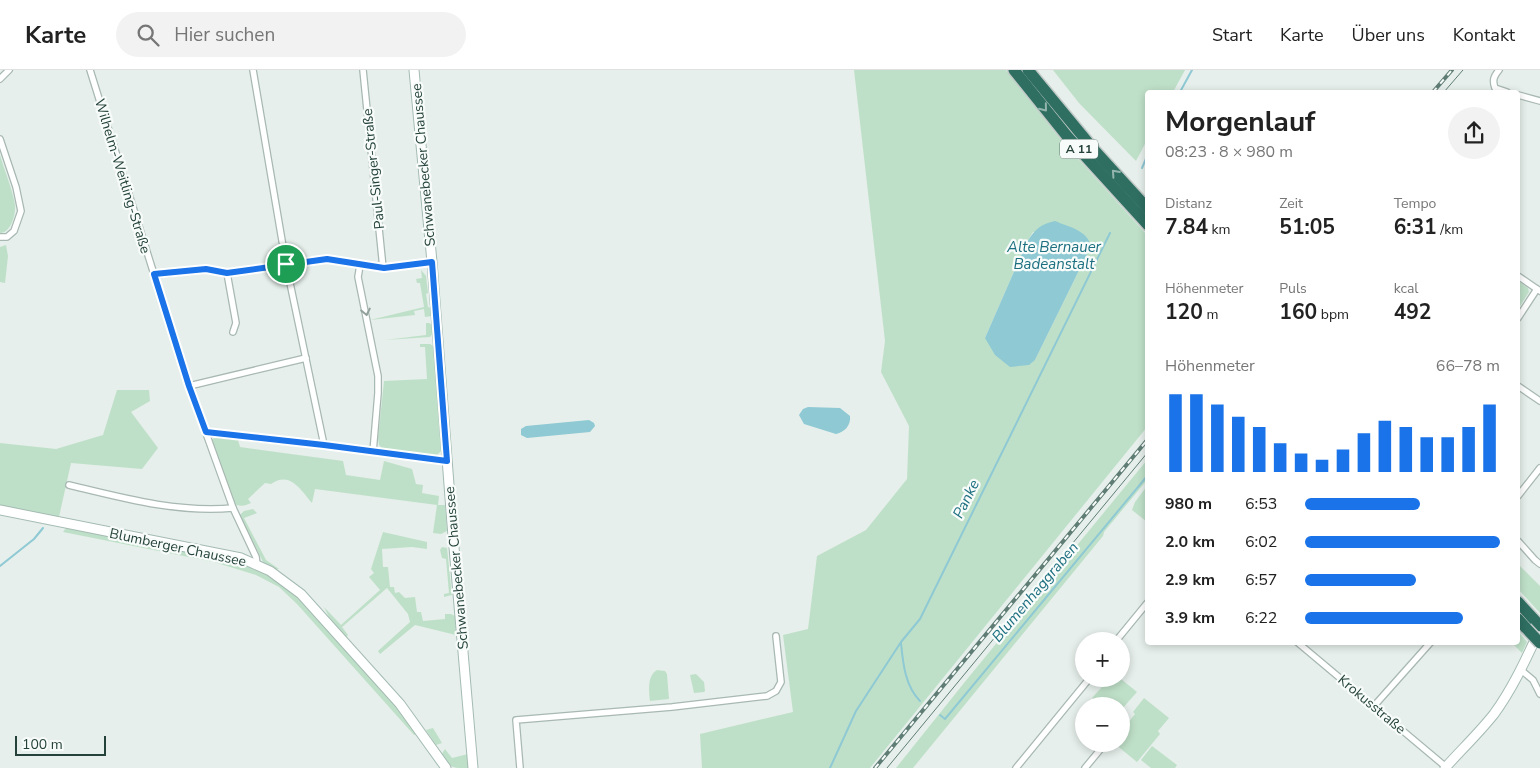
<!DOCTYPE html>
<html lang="de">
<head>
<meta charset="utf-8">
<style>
	body { margin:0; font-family:"Nunito Sans",sans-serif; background:#f2f2f2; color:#222; height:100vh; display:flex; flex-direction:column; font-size:19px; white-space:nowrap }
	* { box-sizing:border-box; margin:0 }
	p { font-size:16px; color:#767676 }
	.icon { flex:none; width:28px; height:28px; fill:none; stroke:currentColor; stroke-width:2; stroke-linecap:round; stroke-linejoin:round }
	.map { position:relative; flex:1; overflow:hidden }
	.details { position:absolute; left:1145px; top:20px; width:375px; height:555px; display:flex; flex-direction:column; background:#fff; border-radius:5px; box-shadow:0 2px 8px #0003 }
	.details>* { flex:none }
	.fabs { position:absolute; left:1075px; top:562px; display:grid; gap:10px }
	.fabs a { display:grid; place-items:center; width:55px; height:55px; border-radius:50%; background:#fff; box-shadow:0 2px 8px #0003; font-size:25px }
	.scale { position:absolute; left:15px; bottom:12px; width:91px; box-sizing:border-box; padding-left:5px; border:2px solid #24423a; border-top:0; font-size:14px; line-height:18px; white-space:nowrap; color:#24423a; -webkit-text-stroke:4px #f7fbf9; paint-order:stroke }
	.pin { position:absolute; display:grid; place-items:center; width:42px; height:42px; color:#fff; margin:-21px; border:2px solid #fff; border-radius:50%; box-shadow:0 1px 5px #0007 }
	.round { display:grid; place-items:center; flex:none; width:52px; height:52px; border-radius:26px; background:#f2f2f2 }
	.head { display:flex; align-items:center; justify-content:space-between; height:85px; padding:0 20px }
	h1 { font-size:28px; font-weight:700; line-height:38px }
	.stats { display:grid; grid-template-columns:repeat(3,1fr); gap:8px; height:85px; padding:5px 20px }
	.stats div { display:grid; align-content:center }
	.stats b { font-size:21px; font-weight:700 }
	.stats small { font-size:14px; font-weight:400 }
	.stats p { font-size:14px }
	.chart { height:140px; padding:10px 20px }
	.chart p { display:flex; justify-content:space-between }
	.chart svg { width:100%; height:90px; margin-top:5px; stroke:#1a73e8; stroke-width:6 }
	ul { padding:0 20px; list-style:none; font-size:16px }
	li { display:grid; grid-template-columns:80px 60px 1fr; align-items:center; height:38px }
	li i { height:12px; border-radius:6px; background:#1a73e8 }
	header { display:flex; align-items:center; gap:30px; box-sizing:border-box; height:70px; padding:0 25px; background:#fff; border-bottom:1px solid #e0e0e0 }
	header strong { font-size:24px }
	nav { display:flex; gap:28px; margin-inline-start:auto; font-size:18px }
	.search { width:350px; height:45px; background:#f2f2f2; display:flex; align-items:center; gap:12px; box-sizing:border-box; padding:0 18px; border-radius:28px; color:#767676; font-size:19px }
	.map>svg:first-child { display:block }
	.green { fill:#bfe0c8; fill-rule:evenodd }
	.water { fill:#8ec9d4 }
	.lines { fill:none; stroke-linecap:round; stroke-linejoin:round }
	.stream { stroke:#8ec9d4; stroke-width:2 }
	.street-casing { stroke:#a8b8b2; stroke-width:8 }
	.secondary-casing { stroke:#a4bbb3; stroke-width:11 }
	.highway-casing { stroke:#c2cac8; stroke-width:14 }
	.street { stroke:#fff; stroke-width:5.5 }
	.secondary { stroke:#fff; stroke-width:9 }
	.highway { stroke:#2f6f62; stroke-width:11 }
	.tram { stroke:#5f7d75; stroke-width:1 }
	.rail-casing { stroke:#5f7d75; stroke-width:4 }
	.rail { stroke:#f7fbf9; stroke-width:2; stroke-dasharray:5.5; stroke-linecap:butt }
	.highway-bridge-casing { stroke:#c2cac8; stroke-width:14; stroke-linecap:butt }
	.highway-bridge { stroke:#2f6f62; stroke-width:11 }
	.oneway { stroke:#93b5ae }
	.oneway2 { stroke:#92a09c }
	.route-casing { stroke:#fff; stroke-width:10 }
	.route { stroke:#1a73e8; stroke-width:6 }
	.labels { text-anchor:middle; stroke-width:4.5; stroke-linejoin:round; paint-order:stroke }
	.shield { fill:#f7fbf9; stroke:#637a73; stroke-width:1 }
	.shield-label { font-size:12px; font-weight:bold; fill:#24423a }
	.street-label { font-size:14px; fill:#24423a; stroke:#f7fbf9 }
	.water-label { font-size:15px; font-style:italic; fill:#1c6f80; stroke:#f7fbf9 }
</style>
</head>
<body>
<header>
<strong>Karte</strong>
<div class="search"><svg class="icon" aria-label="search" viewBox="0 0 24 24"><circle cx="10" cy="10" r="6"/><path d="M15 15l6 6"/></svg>Hier suchen</div>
<nav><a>Start</a><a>Karte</a><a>Über uns</a><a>Kontakt</a></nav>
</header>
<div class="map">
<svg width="1540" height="698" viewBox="0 0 1540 698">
	<rect width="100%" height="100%" fill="#e6efeb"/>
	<g class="green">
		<path d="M854 0H1006L1061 70 1147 165V357L870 698H702L700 664 793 642 783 565 808 559 817 486 866 460 907 409 909 356 881 302 885 271ZM1033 162 1091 176 1035 290 985 268 1027 172Z"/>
		<path d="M1053 0H1185L1173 22H1148L1147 70 1136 91 1079 33Z"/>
		<path d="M0 85C4 99 13 121 15 135 16 144 11 163 0 163Z"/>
		<path d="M6 175 8 186 5 213 0 212V177Z"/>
		<path d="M421 200 426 206 428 223 426 224 428 237 431 238V246L425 247 424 239 414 241 415 245 370 250 424 237 420 213H417L416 209 422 208Z"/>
		<path d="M1518 211 1528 218 1529 222 1518 239Z"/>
		<path d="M426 253H429L433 255V263L430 267 385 270 426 265Z"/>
		<path d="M420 274H430L435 277 442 380 435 387 384 381 379 375 378 368 384 311 427 309 425 277H420Z"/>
		<path d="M117 320H149L150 331 131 342 158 378 142 399 71 393 59 447 0 435V373L56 379 103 365Z"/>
		<path d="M216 367 238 370 240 377 343 391 346 405 380 410 384 391 412 399 416 414 423 415 422 423 439 426 438 435H445L447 461 441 464 433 463 437 435 315 419 312 433C300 419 290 401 271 414L265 413 248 429 251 433C245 436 239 437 233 433L211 370Z"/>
		<path d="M1147 390V410L1104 462 1103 466 913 698H896L968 608Z"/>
		<path d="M1147 416V452L1132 440 1135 432Z"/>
		<path d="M253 439 257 443 244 448 266 490 279 499H274L263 492 240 445 244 441Z"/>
		<path d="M66 458 236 491 273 508 307 536 338 572 391 629 419 663 414 665 297 534 279 517 256 505 214 492 63 462Z"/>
		<path d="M383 462 427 472V479L412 477 382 479 383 497H388L390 517H394L395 523 399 522 405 528 415 527 417 542H421L423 551 445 549V544H451L455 546 456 565 415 555 380 584 378 581 410 552 408 544 387 518 342 557 348 565 346 567 329 547 324 537 341 555 380 520 369 507 374 503 371 499Z"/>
		<path d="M442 477 447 478 452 525 444 527V524L449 523 446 489 442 488 440 480Z"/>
		<path d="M1518 494 1540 516V543L1518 519Z"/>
		<path d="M1518 561 1527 572 1522 583 1512 573 1518 572Z"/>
		<path d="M657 600 665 601 667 604 669 629 650 631C649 620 647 606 657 600Z"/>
		<path d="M696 604 704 612 705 621 704 622 694 623 690 605Z"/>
		<path d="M1109 609H1121L1137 622 1121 640V636H1102L1092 628Z"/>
		<path d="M1144 628 1169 648 1158 661 1160 664 1137 692 1115 674H1121V662L1135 644 1133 642Z"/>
		<path d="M433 658 442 673 436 675 426 660Z"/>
		<path d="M1152 676 1177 695 1175 698H1151L1141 690Z"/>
		<path d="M445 679 452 688 468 684V698C451 698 450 698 441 685Z"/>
	</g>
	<g class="water">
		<path d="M1055 151C1069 157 1087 160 1091 176L1035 290 1029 295 1010 297 995 285 985 268 1027 172C1035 159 1041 154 1055 151Z"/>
		<path d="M808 337 840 338 850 346C851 355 845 362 836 364L804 354 799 345 803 339Z"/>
		<path d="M589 350 594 353 595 356 590 362 527 368 521 365V359L526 356Z"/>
	</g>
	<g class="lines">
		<g class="stream">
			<path d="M1180 22 1192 0"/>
			<path d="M1142 98 1148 84"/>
			<path d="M0 496 34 469 43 458"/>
			<path d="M901 573C903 593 905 616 920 631"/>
			<path d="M940 645 945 649 1148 405"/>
			<path d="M830 698 856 641 901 572 920 549 1110 163"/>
		</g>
		<defs>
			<g id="street">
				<path d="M90 0 189 316 233 438 256 487 257 495"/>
				<path d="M253 0 286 194 324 375"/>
				<path d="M363 0 383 198"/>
				<path d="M1499 0C1494 6 1492 10 1495 18L1507 22"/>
				<path d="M0 9 9 0"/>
				<path d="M1518 25 1540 31"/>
				<path d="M0 69 16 117 21 141 14 161 7 167H0"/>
				<path d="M360 195 358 207 378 306V323L373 382"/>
				<path d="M227 203 236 253 233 262"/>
				<path d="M154 205 206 199 227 203 315 190H336L383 198 432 192"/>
				<path d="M1518 206 1540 221"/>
				<path d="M1518 248 1537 219"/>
				<path d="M189 316 306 288"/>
				<path d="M1518 316 1540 331"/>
				<path d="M206 363 324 375 447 391"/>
				<path d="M69 415C123 428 177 443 233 438"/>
				<path d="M1518 426 1540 398"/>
				<path d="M1518 471 1535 490 1540 494"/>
				<path d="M1116 571 1148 532"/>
				<path d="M1297 572 1446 697"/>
				<path d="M1521 600 1533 610 1540 624"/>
				<path d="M1374 636 1431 572"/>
				<path d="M520 698 516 650 672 637 767 626 776 621 781 612 776 566"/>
				<path d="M1016 698 1089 609"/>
				<path d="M1085 698 1104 675"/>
			</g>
			<g id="secondary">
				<path d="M414 0 432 192 452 454 473 698"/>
				<path d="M0 440 241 488 270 501 301 524 400 634 446 698"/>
				<path d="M1445 698C1461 680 1479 663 1494 644 1513 618 1526 589 1540 559"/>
			</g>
			<g id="highway">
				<path d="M1014 0 1067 66 1148 155"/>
				<path d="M1028 0 1095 81 1148 139"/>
				<path d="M1518 532 1540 556"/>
				<path d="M1518 549 1526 558"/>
			</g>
		</defs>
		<use href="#street" class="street-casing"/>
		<use href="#secondary" class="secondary-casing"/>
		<use href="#highway" class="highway-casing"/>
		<use href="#street" class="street"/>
		<use href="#secondary" class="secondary"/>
		<use href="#highway" class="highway"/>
		<g class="tram">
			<path d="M1444 22 1463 0"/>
			<path d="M887 698 1148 382"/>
		</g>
		<defs>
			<g id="rail">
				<path d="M1433 22 1452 0"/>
				<path d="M875 698 1148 369"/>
			</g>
		</defs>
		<use href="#rail" class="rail-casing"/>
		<use href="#rail" class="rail"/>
		<defs>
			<path id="highway-bridge" d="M1526 558 1540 573"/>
		</defs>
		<use href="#highway-bridge" class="highway-bridge-casing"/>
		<use href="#highway-bridge" class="highway-bridge"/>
	</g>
	<defs><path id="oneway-chevron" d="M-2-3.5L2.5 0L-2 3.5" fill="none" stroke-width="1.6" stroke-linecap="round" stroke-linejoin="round" transform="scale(1.25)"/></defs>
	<g class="oneway">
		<use href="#oneway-chevron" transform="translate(1044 38) rotate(51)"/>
		<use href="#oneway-chevron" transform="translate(1115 103) rotate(-132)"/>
	</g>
	<use class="oneway2" href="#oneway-chevron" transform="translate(366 242) rotate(78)"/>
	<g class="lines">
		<defs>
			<path id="route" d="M327 189 384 198 432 192 447 391 324 375 206 362 189 316 154 204 206 199 227 203Z"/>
		</defs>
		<use href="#route" class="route-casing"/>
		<use href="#route" class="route"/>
	</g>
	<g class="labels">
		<rect class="shield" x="1060" y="69.5" width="38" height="19" rx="4"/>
		<g class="shield-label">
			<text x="1079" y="83">A 11</text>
		</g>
		<g class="street-label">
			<text transform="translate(423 95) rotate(-95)" y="5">Schwanebecker Chaussee</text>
			<text transform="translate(373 99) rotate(-96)" y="5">Paul-Singer-Straße</text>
			<text transform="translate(123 106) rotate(73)" y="5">Wilhelm-Weitling-Straße</text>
			<text transform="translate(178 477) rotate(12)" y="5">Blumberger Chaussee</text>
			<text transform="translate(456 498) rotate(-95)" y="5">Schwanebecker Chaussee</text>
			<text transform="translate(1372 634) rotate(40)" y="5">Krokusstraße</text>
		</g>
		<g class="water-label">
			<text x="1054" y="182">Alte Bernauer<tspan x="1054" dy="17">Badeanstalt</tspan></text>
			<text transform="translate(966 429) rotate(-64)" y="5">Panke</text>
			<text transform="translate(1035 522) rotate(-50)" y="5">Blumenhaggraben</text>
		</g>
	</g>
</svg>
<div class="fabs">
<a>+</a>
<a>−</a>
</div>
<div class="scale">100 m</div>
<div class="pin" style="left:286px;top:194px;background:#1e9e55"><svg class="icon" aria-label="arrive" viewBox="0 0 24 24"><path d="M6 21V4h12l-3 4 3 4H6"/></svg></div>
<section class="details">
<div class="head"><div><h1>Morgenlauf</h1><p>08:23 · 8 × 980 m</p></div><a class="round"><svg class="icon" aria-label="share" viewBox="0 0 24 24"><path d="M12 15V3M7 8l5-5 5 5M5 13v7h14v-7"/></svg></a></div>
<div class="stats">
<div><p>Distanz</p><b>7.84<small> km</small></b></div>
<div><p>Zeit</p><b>51:05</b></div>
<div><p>Tempo</p><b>6:31<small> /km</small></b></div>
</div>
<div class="stats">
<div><p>Höhenmeter</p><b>120<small> m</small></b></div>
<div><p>Puls</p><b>160<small> bpm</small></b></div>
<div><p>kcal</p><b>492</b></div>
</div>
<div class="chart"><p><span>Höhenmeter</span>66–78 m</p>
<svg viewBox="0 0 160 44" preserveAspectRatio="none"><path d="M5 44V6M15 44V6M25 44V11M35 44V17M45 44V22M55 44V30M65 44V35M75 44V38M85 44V33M95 44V25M105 44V19M115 44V22M125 44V27M135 44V27M145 44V22M155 44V11"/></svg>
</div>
<ul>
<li><b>980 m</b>6:53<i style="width:59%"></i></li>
<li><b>2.0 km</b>6:02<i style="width:100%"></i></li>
<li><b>2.9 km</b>6:57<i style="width:57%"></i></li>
<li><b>3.9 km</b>6:22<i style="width:81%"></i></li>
</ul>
</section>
</div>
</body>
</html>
